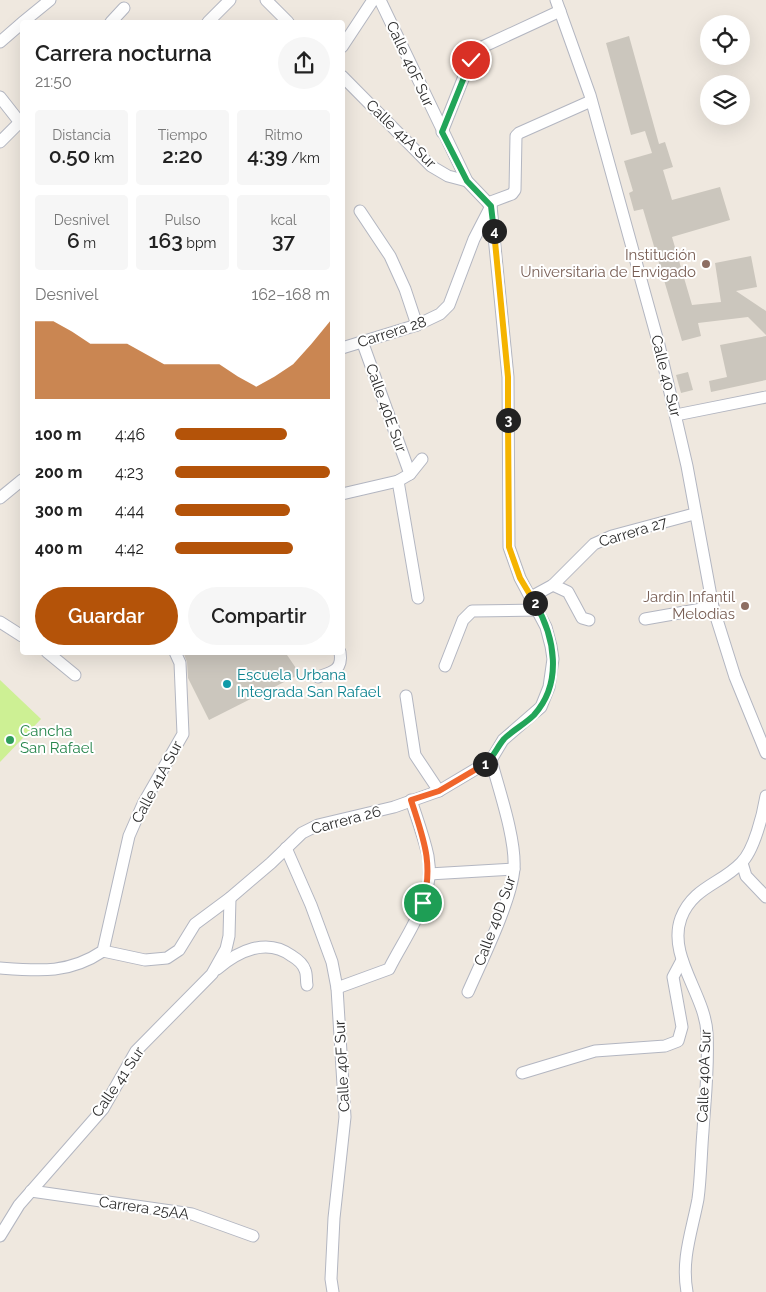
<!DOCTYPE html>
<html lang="es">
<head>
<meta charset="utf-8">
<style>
	body { margin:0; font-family:Raleway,sans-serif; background:#f6f6f6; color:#222; height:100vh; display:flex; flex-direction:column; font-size:19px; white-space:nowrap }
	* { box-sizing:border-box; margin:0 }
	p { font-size:16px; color:#767676 }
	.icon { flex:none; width:28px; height:28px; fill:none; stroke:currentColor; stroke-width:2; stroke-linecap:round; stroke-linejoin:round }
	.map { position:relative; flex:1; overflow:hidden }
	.sheet { position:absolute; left:20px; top:20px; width:325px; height:635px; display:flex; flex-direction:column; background:#fff; border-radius:5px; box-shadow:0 5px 20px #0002 }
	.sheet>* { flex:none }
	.tools { position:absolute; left:700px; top:15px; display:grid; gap:10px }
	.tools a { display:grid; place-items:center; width:50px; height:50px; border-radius:50%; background:#fff; box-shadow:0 5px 20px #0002; font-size:25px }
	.pin { position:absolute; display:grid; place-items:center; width:42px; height:42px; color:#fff; margin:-21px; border:2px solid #fff; border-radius:50%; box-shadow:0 1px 5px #0007 }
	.km { position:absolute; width:25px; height:25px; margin:-12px; border-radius:50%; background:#222; color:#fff; font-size:14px; line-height:25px; text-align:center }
	.round { display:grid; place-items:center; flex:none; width:52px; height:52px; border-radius:26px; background:#f6f6f6 }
	.summary { display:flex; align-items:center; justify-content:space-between; height:85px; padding:0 15px }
	h1 { font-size:22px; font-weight:600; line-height:38px }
	.metrics { display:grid; grid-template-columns:repeat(3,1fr); gap:8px; height:85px; padding:5px 15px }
	.metrics div { display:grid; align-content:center; border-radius:5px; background:#f6f6f6; text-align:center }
	.metrics b { font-size:21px; font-weight:600 }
	.metrics small { font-size:14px; font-weight:400 }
	.metrics p { font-size:14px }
	.chart { height:140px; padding:10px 15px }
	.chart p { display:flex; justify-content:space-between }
	.chart svg { width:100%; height:90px; margin-top:5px; fill:#b45309; opacity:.7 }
	.action { display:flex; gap:10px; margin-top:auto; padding:10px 15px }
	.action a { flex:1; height:58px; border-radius:30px; background:#b45309; color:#fff; font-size:20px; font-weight:600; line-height:58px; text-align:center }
	.action a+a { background:#f6f6f6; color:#222 }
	ul { padding:0 15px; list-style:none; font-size:16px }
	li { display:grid; grid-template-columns:80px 60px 1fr; align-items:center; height:38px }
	li i { height:12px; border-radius:6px; background:#b45309 }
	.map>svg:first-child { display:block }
	.pitch { fill:#cdf094 }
	.building { fill:#cbc6bd }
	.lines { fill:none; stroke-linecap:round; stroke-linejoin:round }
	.minor-casing { stroke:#b3b6c1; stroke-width:13 }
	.minor { stroke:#fff; stroke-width:11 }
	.split-1-casing { stroke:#fff; stroke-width:10 }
	.split-2-casing { stroke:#fff; stroke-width:10 }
	.split-3-casing { stroke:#fff; stroke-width:10 }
	.split-4-casing { stroke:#fff; stroke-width:10 }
	.split-5-casing { stroke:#fff; stroke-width:10 }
	.split-1 { stroke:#f0652b; stroke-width:6 }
	.split-2 { stroke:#22a559; stroke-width:6 }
	.split-3 { stroke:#f5b400; stroke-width:6 }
	.split-4 { stroke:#f5b400; stroke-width:6 }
	.split-5 { stroke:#22a559; stroke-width:6 }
	.education-dot { fill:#8d6e63; stroke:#fff; stroke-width:2 }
	.culture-dot { fill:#0f9aa8; stroke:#fff; stroke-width:2 }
	.leisure-dot { fill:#2e9e5b; stroke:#fff; stroke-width:2 }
	.labels { text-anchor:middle; stroke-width:4; stroke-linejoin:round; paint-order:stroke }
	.street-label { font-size:15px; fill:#2d2d2d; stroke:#fff }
	.education-label { font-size:15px; fill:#785e54; stroke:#fff; text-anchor:end }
	.culture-label { font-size:15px; fill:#0d838f; stroke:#fff; text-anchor:start }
	.leisure-label { font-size:15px; fill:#27864d; stroke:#fff; text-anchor:start }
</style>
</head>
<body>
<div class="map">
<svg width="766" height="1292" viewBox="0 0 766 1292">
	<rect width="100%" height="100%" fill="#efe8df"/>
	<path class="pitch" d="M0 680 41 719 0 762Z"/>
	<g class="building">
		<path d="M629 36 659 144 665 142 673 167 663 170 672 200 720 187 730 220 672 237 692 305 721 302 715 263 751 256 757 287 736 291 766 311V335L748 317 698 323 701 336 682 341 643 209 634 211 629 193 633 191 624 161 652 153 645 131 631 135 606 43Z"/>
		<path d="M766 336V380L711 392 709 381 727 377 720 345Z"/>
		<path d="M688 372 693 390 681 393 676 375Z"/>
		<path d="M183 652H285L300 674 209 720 188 678 187 662Z"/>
	</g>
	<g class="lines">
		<defs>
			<g id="minor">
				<path d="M266 0 288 22"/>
				<path d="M556 0 590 95 659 345 687 466 713 607 735 677 766 753"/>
				<path d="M23 22 50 0"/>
				<path d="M111 22 124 8"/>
				<path d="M208 22 230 0"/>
				<path d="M0 42 22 23"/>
				<path d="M342 47 373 0"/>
				<path d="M342 76 431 166 448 176 467 181"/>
				<path d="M0 97 22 125"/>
				<path d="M442 132 471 59 480 48 560 11"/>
				<path d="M0 142 22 120"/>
				<path d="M488 203 512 194 515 190 516 136 519 133 591 101"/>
				<path d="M360 211 390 256 405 289 417 325"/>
				<path d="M362 341 410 474"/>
				<path d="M342 348 417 325 440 314 449 305 474 239 491 206"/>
				<path d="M676 415 766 397"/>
				<path d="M398 481 418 598"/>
				<path d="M342 494 398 481 410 474 422 459"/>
				<path d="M0 498 22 480"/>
				<path d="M553 585 568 592 582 618 589 620"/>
				<path d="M531 597 553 585 594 544 612 536 694 514"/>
				<path d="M645 619 713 607"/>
				<path d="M0 622 22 636"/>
				<path d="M47 652 75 675"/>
				<path d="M445 666 463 620 472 611 539 610"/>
				<path d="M318 677C333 672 343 670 340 652"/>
				<path d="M406 696 415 755 439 791"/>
				<path d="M286 848 311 905 332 962 337 988 345 1117 334 1218 331 1279 333 1292"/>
				<path d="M742 863 746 876 766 897"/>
				<path d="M429 874 514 869"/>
				<path d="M103 951 145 960 167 958 179 950 195 924 230 898 271 863 302 833 318 825 394 807 439 791 491 760 503 740 541 707 549 687 553 659 551 646 546 627 520 578 509 547 508 377 491 206 467 181 380 0"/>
				<path d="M0 968C39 971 69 974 103 951L129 836 143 804 183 734 180 663 175 652"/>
				<path d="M217 969C238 951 267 937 292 956 297 959 303 964 305 970 307 974 306 980 307 985"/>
				<path d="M337 988 389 969C407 933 436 898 428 856 424 837 417 819 411 800"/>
				<path d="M468 992C482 960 511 902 514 869 516 839 499 790 491 760"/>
				<path d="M522 1073 595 1051 665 1046 678 1041 682 1027 673 977 682 960"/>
				<path d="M31 1191 192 1214 253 1236"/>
				<path d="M0 1236 19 1205 103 1109 136 1051 212 974 226 949 229 936 230 898"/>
				<path d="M687 1292C681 1259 692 1231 698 1199 701 1177 701 1154 703 1131 705 1099 709 1066 707 1033 705 994 667 956 681 918 693 887 721 884 741 863 754 851 763 814 766 796"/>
			</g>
		</defs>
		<use href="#minor" class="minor-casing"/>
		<use href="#minor" class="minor"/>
	</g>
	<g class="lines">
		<defs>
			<path id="split-1" d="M423 903C434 863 423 838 411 800L439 791 485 764"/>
			<path id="split-2" d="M485 764C494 757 497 747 504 739 513 730 525 724 534 715 563 683 555 637 535 603"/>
			<path id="split-3" d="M508 420 509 547 520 578 535 603"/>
			<path id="split-4" d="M494 231 508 377V420"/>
			<path id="split-5" d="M471 60 442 132 467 181 491 206 494 231"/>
		</defs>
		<use href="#split-1" class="split-1-casing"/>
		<use href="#split-2" class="split-2-casing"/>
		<use href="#split-3" class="split-3-casing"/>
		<use href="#split-4" class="split-4-casing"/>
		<use href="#split-5" class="split-5-casing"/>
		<use href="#split-1" class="split-1"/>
		<use href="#split-2" class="split-2"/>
		<use href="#split-3" class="split-3"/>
		<use href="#split-4" class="split-4"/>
		<use href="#split-5" class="split-5"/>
	</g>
	<g class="education-dot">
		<circle cx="706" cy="264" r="5"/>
		<circle cx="745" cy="606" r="5"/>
	</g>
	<circle class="culture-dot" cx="227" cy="684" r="5"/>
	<circle class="leisure-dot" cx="10" cy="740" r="5"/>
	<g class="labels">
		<g class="street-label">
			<text transform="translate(410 64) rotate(65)" y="5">Calle 40F Sur</text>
			<text transform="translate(401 134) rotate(44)" y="5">Calle 41A Sur</text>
			<text transform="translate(392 332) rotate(-18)" y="5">Carrera 28</text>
			<text transform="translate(666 376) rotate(76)" y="5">Calle 40 Sur</text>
			<text transform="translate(386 408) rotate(70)" y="5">Calle 40E Sur</text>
			<text transform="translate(633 532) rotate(-17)" y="5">Carrera 27</text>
			<text transform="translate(157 782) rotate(-62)" y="5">Calle 41A Sur</text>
			<text transform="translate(346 820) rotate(-15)" y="5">Carrera 26</text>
			<text transform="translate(495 921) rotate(-70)" y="5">Calle 40D Sur</text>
			<text transform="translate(342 1066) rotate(-93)" y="5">Calle 40F Sur</text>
			<text transform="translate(704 1076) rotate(-88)" y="5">Calle 40A Sur</text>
			<text transform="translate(118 1082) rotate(-56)" y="5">Calle 41 Sur</text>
			<text transform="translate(144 1208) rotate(8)" y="5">Carrera 25AA</text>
		</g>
		<g class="education-label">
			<text x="696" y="260">Institución<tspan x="696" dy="17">Universitaria de Envigado</tspan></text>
			<text x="735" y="602">Jardin Infantil<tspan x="735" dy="17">Melodias</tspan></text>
		</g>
		<g class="culture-label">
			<text x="237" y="680">Escuela Urbana<tspan x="237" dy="17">Integrada San Rafael</tspan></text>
		</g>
		<g class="leisure-label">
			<text x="20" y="736">Cancha<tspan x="20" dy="17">San Rafael</tspan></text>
		</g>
	</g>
</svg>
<div class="tools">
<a><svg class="icon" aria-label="locate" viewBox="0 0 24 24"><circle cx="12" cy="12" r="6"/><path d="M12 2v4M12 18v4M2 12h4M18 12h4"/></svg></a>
<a><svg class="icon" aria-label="layers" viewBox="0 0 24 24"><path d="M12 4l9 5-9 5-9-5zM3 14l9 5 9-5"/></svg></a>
</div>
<div class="pin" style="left:423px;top:903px;background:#1e9e55"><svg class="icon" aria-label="arrive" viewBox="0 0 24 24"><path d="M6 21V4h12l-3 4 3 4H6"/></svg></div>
<div class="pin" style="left:471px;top:60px;background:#d93025"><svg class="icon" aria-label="check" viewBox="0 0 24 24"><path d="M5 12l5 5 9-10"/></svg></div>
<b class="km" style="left:485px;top:764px">1</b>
<b class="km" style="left:535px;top:603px">2</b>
<b class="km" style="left:508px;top:420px">3</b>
<b class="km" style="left:494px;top:231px">4</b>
<section class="sheet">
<div class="summary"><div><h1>Carrera nocturna</h1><p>21:50</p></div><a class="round"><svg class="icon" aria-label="share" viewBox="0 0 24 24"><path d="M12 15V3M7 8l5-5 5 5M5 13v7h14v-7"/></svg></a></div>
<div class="metrics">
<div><p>Distancia</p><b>0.50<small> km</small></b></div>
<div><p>Tiempo</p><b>2:20</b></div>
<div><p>Ritmo</p><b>4:39<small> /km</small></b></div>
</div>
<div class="metrics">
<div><p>Desnivel</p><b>6<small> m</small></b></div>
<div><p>Pulso</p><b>163<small> bpm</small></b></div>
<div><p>kcal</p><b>37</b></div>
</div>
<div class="chart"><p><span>Desnivel</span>162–168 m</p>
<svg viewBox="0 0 160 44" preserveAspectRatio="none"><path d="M0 44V6L10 6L20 11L30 17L40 17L50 17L60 22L70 27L80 27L90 27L100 27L110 33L120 38L130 33L140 27L150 17L160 6V44z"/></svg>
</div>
<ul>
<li><b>100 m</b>4:46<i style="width:72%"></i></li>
<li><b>200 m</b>4:23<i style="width:100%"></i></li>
<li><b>300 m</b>4:44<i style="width:74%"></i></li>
<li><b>400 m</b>4:42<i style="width:76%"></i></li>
</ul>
<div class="action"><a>Guardar</a><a>Compartir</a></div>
</section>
</div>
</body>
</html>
